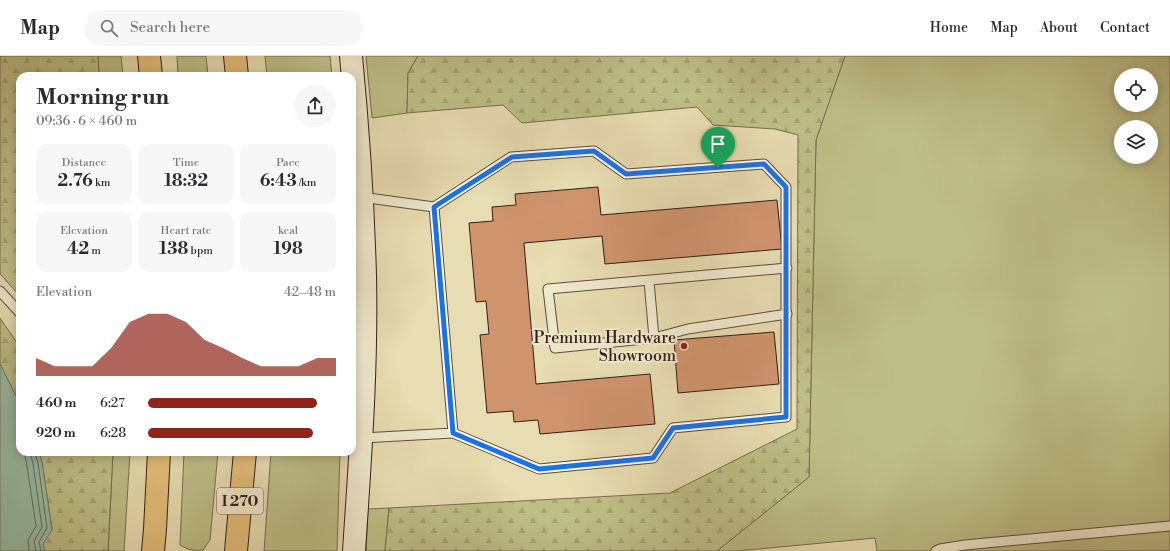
<!DOCTYPE html>
<html lang="en">
<head>
<meta charset="utf-8">
<style>
	body { margin:0; font-family:"Libre Bodoni",serif; background:#f7f7f7; color:#2b2b33; height:100vh; display:flex; flex-direction:column; font-size:15px; white-space:nowrap }
	* { box-sizing:border-box; margin:0 }
	p { font-size:13px; color:#7c7c81 }
	.icon { flex:none; width:22px; height:22px; fill:none; stroke:currentColor; stroke-width:2; stroke-linecap:round; stroke-linejoin:round }
	.map { position:relative; flex:1; overflow:hidden }
	.side { position:absolute; left:16px; top:16px; width:340px; height:384px; display:flex; flex-direction:column; background:#fff; border-radius:12px; box-shadow:0 2px 10px #0003 }
	.side>* { flex:none }
	.controls { position:absolute; left:1114px; top:12px; display:grid; gap:8px }
	.controls a { display:grid; place-items:center; width:44px; height:44px; border-radius:50%; background:#fff; box-shadow:0 2px 10px #0003; font-size:20px }
	.pin { position:absolute; display:grid; place-items:center; width:34px; height:34px; color:#fff; margin:-41px -17px; border-radius:50% 50% 50% 0; rotate:-45deg; box-shadow:0 0 4px #0007 }
	.pin .icon { rotate:45deg }
	.round { display:grid; place-items:center; flex:none; width:42px; height:42px; border-radius:21px; background:#f7f7f7 }
	.overview { display:flex; align-items:center; justify-content:space-between; height:68px; padding:0 20px }
	h1 { font-size:22px; font-weight:700; line-height:30px }
	.stats { display:grid; grid-template-columns:repeat(3,1fr); gap:6px; height:68px; padding:4px 20px }
	.stats div { display:grid; align-content:center; border-radius:10px; background:#f7f7f7; text-align:center }
	.stats b { font-size:17px; font-weight:700 }
	.stats small { font-size:11px; font-weight:400 }
	.stats p { font-size:11px }
	.chart { height:112px; padding:8px 20px }
	.chart p { display:flex; justify-content:space-between }
	.chart svg { width:100%; height:72px; margin-top:4px; fill:#8f2418; opacity:.7 }
	ul { padding:0 20px; list-style:none; font-size:13px }
	li { display:grid; grid-template-columns:64px 48px 1fr; align-items:center; height:30px }
	li i { height:10px; border-radius:5px; background:#8f2418 }
	header { display:flex; align-items:center; gap:24px; box-sizing:border-box; height:56px; padding:0 20px; background:#fff; border-bottom:1px solid #e1e1e2 }
	header strong { font-size:19px }
	nav { display:flex; gap:22px; margin-inline-start:auto; font-size:14px }
	.search { width:280px; height:36px; background:#f7f7f7; display:flex; align-items:center; gap:10px; box-sizing:border-box; padding:0 14px; border-radius:22px; color:#7c7c81; font-size:15px }
	.map>svg:first-child { display:block }
	.grass { fill:#bebf87; stroke:#776e4e; fill-rule:evenodd }
	.forest { fill:url(#forest-firs); stroke:#776e4e }
	.water { fill:#98bda7; stroke:#6e7d6d }
	.lines { fill:none; stroke-linecap:round; stroke-linejoin:round }
	.shore { stroke:#646e5e; stroke-width:1 }
	.building { fill:#d0946d; stroke:#301e16 }
	.lane-casing { stroke:#5e4e3d; stroke-width:11 }
	.secondary-casing { stroke:#301e16; stroke-width:24 }
	.highway-casing { stroke:#301e16; stroke-width:24 }
	.lane { stroke:#f0e9cd; stroke-width:9 }
	.secondary { stroke:#f0e9cd; stroke-width:22 }
	.highway { stroke:#e4be79; stroke-width:22 }
	.route-casing { stroke:#fff; stroke-width:8 }
	.route { stroke:#1a73e8; stroke-width:5 }
	.poi-dot { fill:#8f2418; stroke:#f0e9cd; stroke-width:1.5 }
	.labels { text-anchor:middle; stroke-width:4; stroke-linejoin:round; paint-order:stroke }
	.shield { fill:#f0e9cd; stroke:#6a5b4d; stroke-width:1 }
	.shield-label { font-size:15px; font-weight:bold; fill:#301e16 }
	.poi-label { font-size:16px; fill:#301e16; stroke:#f0e9cd; text-anchor:end }
</style>
</head>
<body>
<header>
<strong>Map</strong>
<div class="search"><svg class="icon" aria-label="search" viewBox="0 0 24 24"><circle cx="10" cy="10" r="6"/><path d="M15 15l6 6"/></svg>Search here</div>
<nav><a>Home</a><a>Map</a><a>About</a><a>Contact</a></nav>
</header>
<div class="map">
<svg width="1170" height="495" viewBox="0 0 1170 495">
	<defs>
		<pattern id="forest-firs" width="22" height="20" patternUnits="userSpaceOnUse"><rect width="22" height="20" fill="#bebf87"/><path d="M5 1l3.5 6h-7zM16 11l3.5 6h-7z" fill="#a4a474"/></pattern>
	</defs>
	<rect width="100%" height="100%" fill="#e8ddb2"/>
	<filter id="stains"><feTurbulence type="fractalNoise" baseFrequency=".005" numOctaves="4"/><feColorMatrix values="0 0 0 0 .2 0 0 0 0 .09 0 0 0 0 .02 0 0 0 .5 -.17"/></filter>
	<radialGradient id="worn" r=".72"><stop offset=".6" stop-color="#630" stop-opacity="0"/><stop offset="1" stop-color="#630" stop-opacity=".3"/></radialGradient>
	<g class="grass">
		<path d="M98 0H121L123 20H99Z"/>
		<path d="M177 0H206L208 20H178Z"/>
		<path d="M265 0H330L332 20H267Z"/>
		<path d="M366 0H418L408 17 407 57 372 62Z"/>
		<path d="M845 0H1170V495H877L875 482 737 495H717L809 421 816 83ZM1121 19H1151V49H1121ZM1121 71H1151V101H1121Z"/>
		<path d="M113 396H130L124 495H108Z"/>
		<path d="M184 396H218L210 484 203 494C193 495 189 494 180 489Z"/>
		<path d="M271 396H340L337 495H264Z"/>
		<path d="M389 452 385 495H366L368 453Z"/>
	</g>
	<g class="forest">
		<path d="M0 0H98L99 20H20V240L0 218Z"/>
		<path d="M418 0H845L816 84 809 421 717 495H385L389 452 670 437 797 373 798 79 775 73 713 69 697 51 522 67 503 49 407 57 408 17Z"/>
		<path d="M0 262 20 291V348L0 308Z"/>
		<path d="M39 396H113L108 495H45L43 488 52 473 42 406Z"/>
	</g>
	<path class="water" d="M0 308 20 348V396H39L42 406 52 474 43 488 45 495H0Z"/>
	<g class="lines">
		<g class="shore">
			<path d="M24 396 27 410 36 470 28 484 29 495"/>
			<path d="M30 396 33 408 42 471 34 485 36 495"/>
			<path d="M35 396 38 407 47 472 39 486 41 495"/>
		</g>
	</g>
	<g class="building">
		<path d="M598 131 601 159 777 144 782 193 605 208 602 180 524 187 536 328 650 318 655 368 540 378 538 364 514 366 513 355 487 357 480 279 489 278 486 245 476 246 469 167 493 165 492 151 516 149 515 138Z"/>
		<path d="M774 276 779 328 678 337 674 284Z"/>
	</g>
	<g class="lines">
		<defs>
			<g id="lane">
				<path d="M361 141 434 151 453 377 362 382"/>
				<path d="M434 151 511 101 594 95 626 118 764 108 786 131V361L673 372 653 402 539 413 453 377"/>
				<path d="M649 225 654 282"/>
				<path d="M0 235 20 257"/>
				<path d="M787 258 688 273 654 282 555 292 548 233 787 212"/>
				<path d="M936 495 940 493 965 489 1170 470"/>
			</g>
			<path id="secondary" d="M351 0C358 73 363 147 365 220 367 312 360 404 354 495"/>
			<g id="highway">
				<path d="M149 0 151 20"/>
				<path d="M235 0 237 20"/>
				<path d="M153 495 155 473 159 396"/>
				<path d="M236 495 245 396"/>
			</g>
		</defs>
		<use href="#lane" class="lane-casing"/>
		<use href="#secondary" class="secondary-casing"/>
		<use href="#highway" class="highway-casing"/>
		<use href="#lane" class="lane"/>
		<use href="#secondary" class="secondary"/>
		<use href="#highway" class="highway"/>
	</g>
	<g class="lines">
		<defs>
			<path id="route" d="M594 95 626 118 764 108 786 131V361L673 372 653 402 539 413 453 377 434 151 512 101Z"/>
		</defs>
		<use href="#route" class="route-casing"/>
		<use href="#route" class="route"/>
	</g>
	<circle class="poi-dot" cx="684" cy="290" r="4"/>
	<g class="labels">
		<rect class="shield" x="217" y="432" width="46" height="26" rx="3"/>
		<g class="shield-label">
			<text x="240" y="450">I 270</text>
		</g>
		<g class="poi-label">
			<text x="676" y="287">Premium Hardware<tspan x="676" dy="18">Showroom</tspan></text>
		</g>
	</g>
	<rect width="100%" height="100%" filter="url(#stains)"/>
	<rect width="100%" height="100%" fill="url(#worn)"/>
</svg>
<div class="controls">
<a><svg class="icon" aria-label="locate" viewBox="0 0 24 24"><circle cx="12" cy="12" r="6"/><path d="M12 2v4M12 18v4M2 12h4M18 12h4"/></svg></a>
<a><svg class="icon" aria-label="layers" viewBox="0 0 24 24"><path d="M12 4l9 5-9 5-9-5zM3 14l9 5 9-5"/></svg></a>
</div>
<div class="pin" style="left:718px;top:112px;background:#1e9e55"><svg class="icon" aria-label="arrive" viewBox="0 0 24 24"><path d="M6 21V4h12l-3 4 3 4H6"/></svg></div>
<section class="side">
<div class="overview"><div><h1>Morning run</h1><p>09:36 · 6 × 460 m</p></div><a class="round"><svg class="icon" aria-label="share" viewBox="0 0 24 24"><path d="M12 15V3M7 8l5-5 5 5M5 13v7h14v-7"/></svg></a></div>
<div class="stats">
<div><p>Distance</p><b>2.76<small> km</small></b></div>
<div><p>Time</p><b>18:32</b></div>
<div><p>Pace</p><b>6:43<small> /km</small></b></div>
</div>
<div class="stats">
<div><p>Elevation</p><b>42<small> m</small></b></div>
<div><p>Heart rate</p><b>138<small> bpm</small></b></div>
<div><p>kcal</p><b>198</b></div>
</div>
<div class="chart"><p><span>Elevation</span>42–48 m</p>
<svg viewBox="0 0 160 44" preserveAspectRatio="none"><path d="M0 44V33L10 38L20 38L30 38L40 27L50 11L60 6L70 6L80 11L90 22L100 27L110 33L120 38L130 38L140 38L150 33L160 33V44z"/></svg>
</div>
<ul>
<li><b>460 m</b>6:27<i style="width:90%"></i></li>
<li><b>920 m</b>6:28<i style="width:88%"></i></li>
</ul>
</section>
</div>
</body>
</html>
